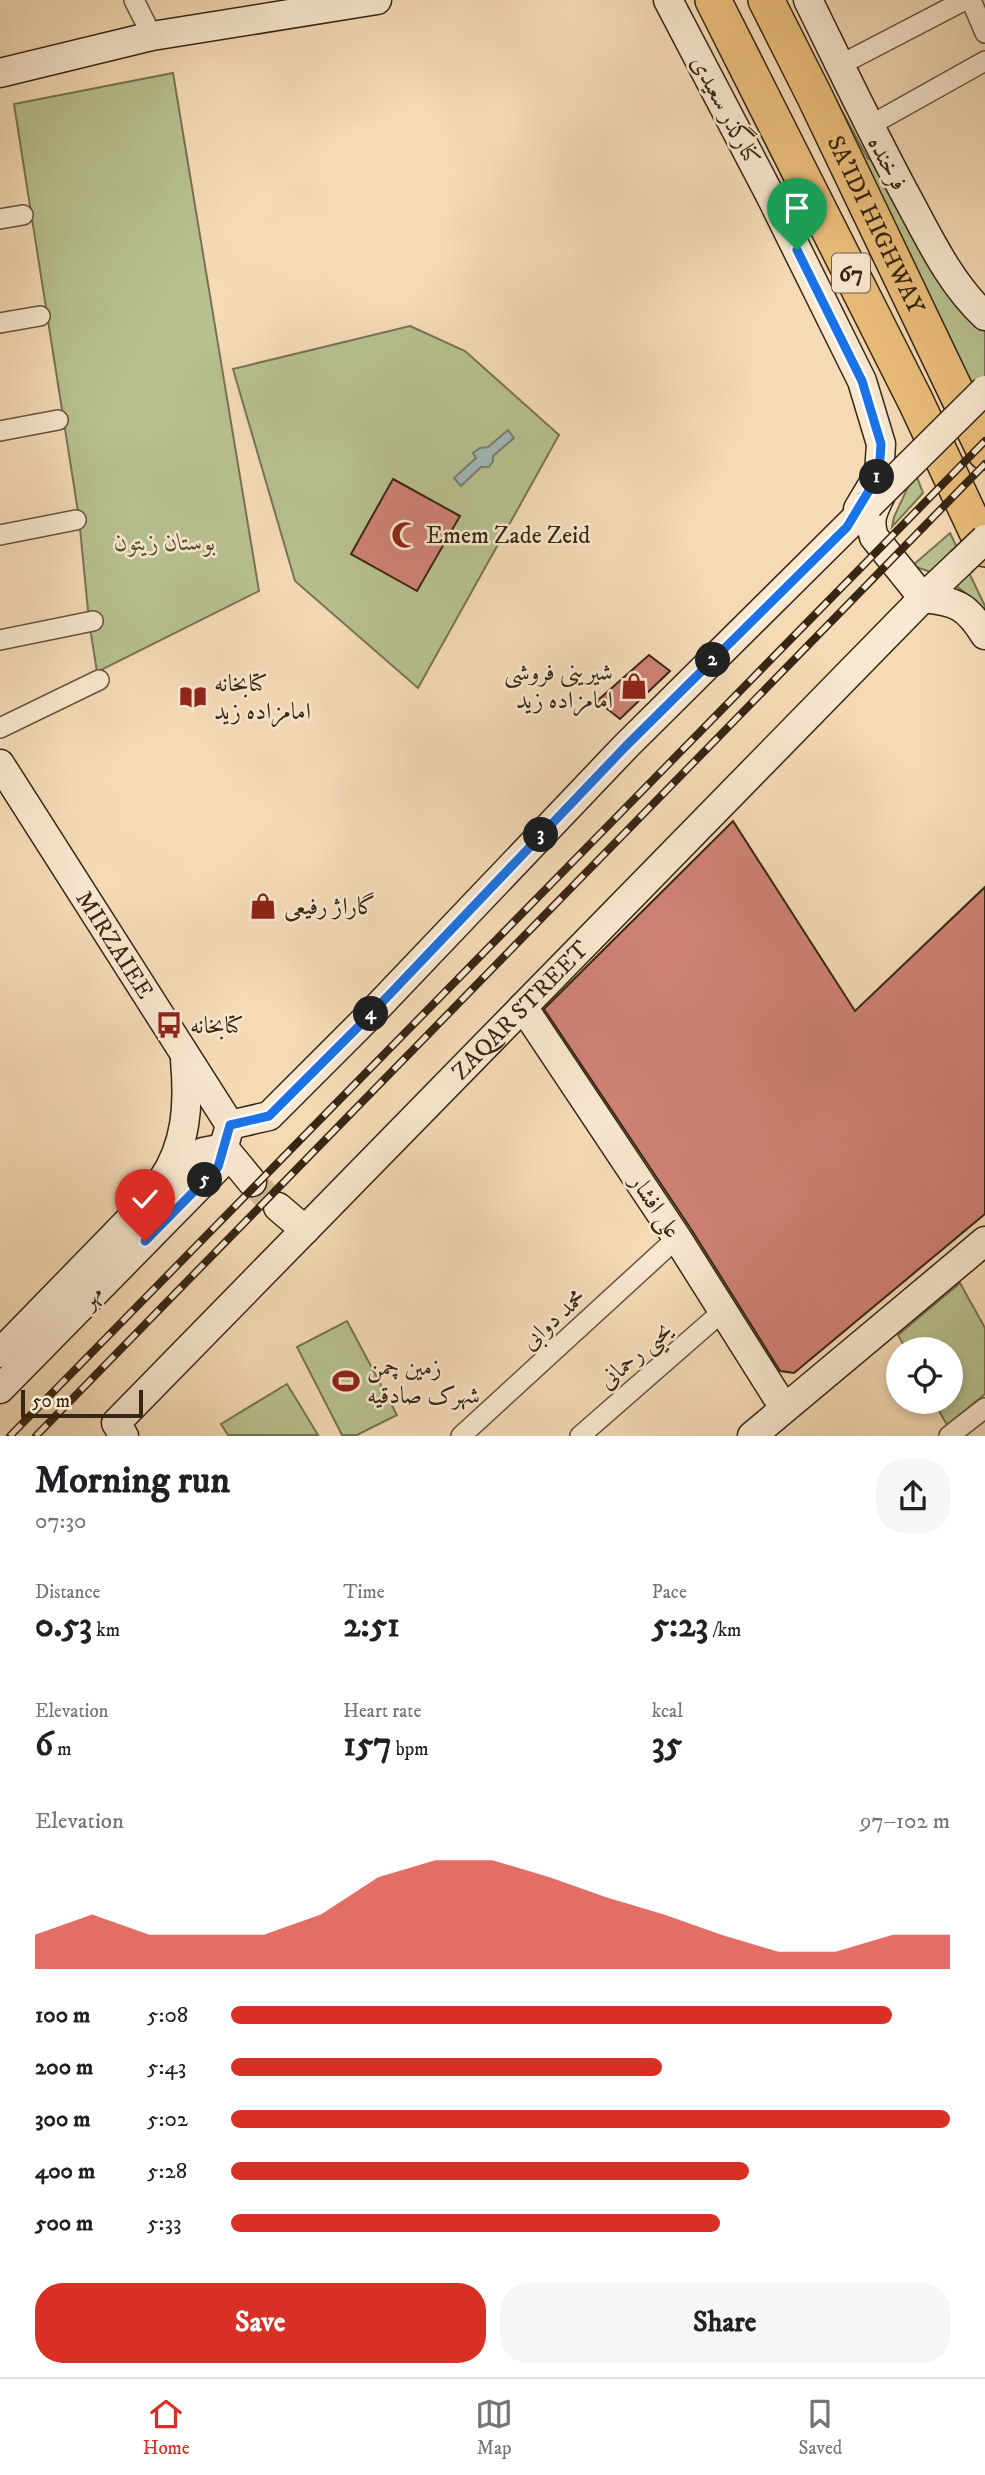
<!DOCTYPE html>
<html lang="en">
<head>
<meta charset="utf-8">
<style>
	body { margin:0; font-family:"IM FELL DW Pica",Amiri,serif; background:#f6f6f6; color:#202124; height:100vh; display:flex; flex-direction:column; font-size:26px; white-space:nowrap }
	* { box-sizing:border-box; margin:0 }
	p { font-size:23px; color:#757577 }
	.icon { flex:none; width:38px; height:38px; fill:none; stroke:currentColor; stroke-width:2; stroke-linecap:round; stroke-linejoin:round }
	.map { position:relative; height:1436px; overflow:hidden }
	.details { display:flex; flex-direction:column; background:#fff; flex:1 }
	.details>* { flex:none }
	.controls { position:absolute; left:886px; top:1337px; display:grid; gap:14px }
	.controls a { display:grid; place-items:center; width:77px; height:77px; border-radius:50%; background:#fff; box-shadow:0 4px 10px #0003; font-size:35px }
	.scale { position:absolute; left:21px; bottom:18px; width:122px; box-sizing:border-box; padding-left:7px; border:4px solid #382613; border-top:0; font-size:19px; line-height:24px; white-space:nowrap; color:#382613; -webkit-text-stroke:5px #f8e8d0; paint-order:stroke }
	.pin { position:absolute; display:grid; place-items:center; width:60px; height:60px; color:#fff; margin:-72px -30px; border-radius:50% 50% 50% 0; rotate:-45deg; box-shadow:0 0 7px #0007 }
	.pin .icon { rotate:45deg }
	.km { position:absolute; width:35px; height:35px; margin:-18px; border-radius:50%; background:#222; color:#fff; font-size:19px; line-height:35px; text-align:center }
	.round { display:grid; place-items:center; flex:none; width:74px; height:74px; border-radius:28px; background:#f6f6f6 }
	.headline { display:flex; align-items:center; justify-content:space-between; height:119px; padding:0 35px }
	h1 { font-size:38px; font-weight:800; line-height:52px }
	.stats { display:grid; grid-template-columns:repeat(3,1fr); gap:10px; height:119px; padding:7px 35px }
	.stats div { display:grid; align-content:center }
	.stats b { font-size:35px; font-weight:800 }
	.stats small { font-size:19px; font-weight:400 }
	.stats p { font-size:19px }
	.chart { height:196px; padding:14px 35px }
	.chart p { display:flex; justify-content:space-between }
	.chart svg { width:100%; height:126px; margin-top:7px; fill:#d93025; opacity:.7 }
	.button { display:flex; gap:14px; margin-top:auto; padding:14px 35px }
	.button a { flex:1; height:80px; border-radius:28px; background:#d93025; color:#fff; font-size:28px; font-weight:800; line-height:80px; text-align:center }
	.button a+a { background:#f6f6f6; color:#202124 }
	ul { padding:0 35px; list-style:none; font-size:23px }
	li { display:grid; grid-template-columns:112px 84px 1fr; align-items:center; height:52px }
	li i { height:18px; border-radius:9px; background:#d93025 }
	.menu { display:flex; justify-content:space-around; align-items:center; height:98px; border-top:2px solid #e0e0e0; background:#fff; font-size:19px; color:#757577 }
	.menu a { display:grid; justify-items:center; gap:4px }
	.menu .on { color:#d93025 }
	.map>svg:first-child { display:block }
	.green { fill:#b8c190; stroke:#787452; stroke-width:2 }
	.water { fill:#9fb9b7; stroke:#767e75; stroke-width:2 }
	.building { fill:#cf8275; stroke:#382613; stroke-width:2 }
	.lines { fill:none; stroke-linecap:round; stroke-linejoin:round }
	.secondary-tunnel { stroke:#ceb795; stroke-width:28; stroke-dasharray:28 14; stroke-linecap:butt }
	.street-casing { stroke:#67533c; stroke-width:22 }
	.secondary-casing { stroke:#382613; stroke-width:31 }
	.highway-casing { stroke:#382613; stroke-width:38 }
	.street { stroke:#f8e8d0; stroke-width:19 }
	.secondary { stroke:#f8e8d0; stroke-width:28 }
	.highway { stroke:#eabe7b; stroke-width:35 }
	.rail-casing { stroke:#382613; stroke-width:8 }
	.rail { stroke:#f8e8d0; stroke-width:5; stroke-dasharray:16; stroke-linecap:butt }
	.secondary-bridge-casing { stroke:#382613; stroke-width:31; stroke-linecap:butt }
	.secondary-bridge { stroke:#f8e8d0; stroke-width:28 }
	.route-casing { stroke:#fff; stroke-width:14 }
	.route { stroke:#1a73e8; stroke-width:9 }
	.labels { text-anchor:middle; stroke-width:5; stroke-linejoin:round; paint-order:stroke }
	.shield { fill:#f8e8d0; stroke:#72604c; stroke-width:2 }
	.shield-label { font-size:23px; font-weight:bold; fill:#382613 }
	.street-label { font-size:24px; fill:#382613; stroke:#f8e8d0 }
	.poi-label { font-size:24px; fill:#382613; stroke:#f8e8d0; text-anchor:start }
	.park-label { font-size:24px; font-style:italic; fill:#584d32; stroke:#f8e8d0 }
</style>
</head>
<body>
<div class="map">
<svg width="985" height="1436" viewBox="0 0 985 1436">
	<rect width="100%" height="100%" fill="#f4dbb6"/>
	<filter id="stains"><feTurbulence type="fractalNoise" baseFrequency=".00286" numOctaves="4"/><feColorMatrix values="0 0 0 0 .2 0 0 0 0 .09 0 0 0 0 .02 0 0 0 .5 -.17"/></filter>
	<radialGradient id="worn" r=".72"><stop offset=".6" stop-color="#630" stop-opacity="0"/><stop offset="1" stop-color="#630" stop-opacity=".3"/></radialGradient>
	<g class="green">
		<path d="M173 73 259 591 97 672 89 621 79 518 14 104Z"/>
		<path d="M828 85 868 159 873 157 985 328V393L970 387Z"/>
		<path d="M410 326 465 351 559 435 418 688 295 581 233 369Z"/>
		<path d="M915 472 923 493 892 527 894 517Z"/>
		<path d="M950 533 985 606V616C968 590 942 574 912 566Z"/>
		<path d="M960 1283 985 1328V1394L947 1425 934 1402H950V1349H906L898 1335Z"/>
		<path d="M347 1321 397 1415 357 1435H342L297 1347Z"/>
		<path d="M287 1384 318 1435H228L221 1424Z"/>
	</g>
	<path class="water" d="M508 430 514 438 493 456V461L489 467H481L461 486 454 478 476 458 473 453 480 448 488 447Z"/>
	<g class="building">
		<path d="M393 479 460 516 417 591 351 554Z"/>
		<path d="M649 655 670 671 620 719 597 701Z"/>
		<path d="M733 821 855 1011 985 887V1214L794 1373 780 1371 691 1229 544 1009Z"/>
	</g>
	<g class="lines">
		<path class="secondary-tunnel" d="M252 1182 278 1207"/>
		<defs>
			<g id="street">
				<path d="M134 0 152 36"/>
				<path d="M971 0 985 33"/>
				<path d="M840 65 965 0"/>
				<path d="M869 126 985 61"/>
				<path d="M0 219 23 215"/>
				<path d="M0 323 40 316"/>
				<path d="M0 431 58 420"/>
				<path d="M0 535 76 520"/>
				<path d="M0 640 93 621"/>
				<path d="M0 728 99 680"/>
				<path d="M461 1436 677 1238"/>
				<path d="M580 1436 723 1311"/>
				<path d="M949 1436 985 1408"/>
			</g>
			<g id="secondary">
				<path d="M668 0 770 195 862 381 881 444 879 474 858 509"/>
				<path d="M808 0C841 67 873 135 909 201 931 242 951 284 985 316"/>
				<path d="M0 73 152 36 377 0"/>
				<path d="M881 495C873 511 868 520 874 537L923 598C956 601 967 606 985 635"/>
				<path id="s1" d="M0 764 230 1125"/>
				<path d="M523 1007 677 1238 784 1408"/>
				<path d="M230 1125 269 1116 369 1016 626 746 869 505"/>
				<path d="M224 1148 252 1182"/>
				<path d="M161 1182C187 1145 189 1104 185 1060"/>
				<path d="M278 1207 305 1230"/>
				<path d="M0 1353 147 1202 203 1152 224 1148"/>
				<path d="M0 1389 218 1167 230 1125"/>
				<path id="s2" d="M124 1436 116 1423 923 598 961 562"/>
				<path d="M752 1436 985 1241"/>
			</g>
			<g id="highway">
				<path d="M713 0 916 402 985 549"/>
				<path id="s3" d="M766 0 814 95 985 452"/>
			</g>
		</defs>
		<use href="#street" class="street-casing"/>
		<use href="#secondary" class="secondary-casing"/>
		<use href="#highway" class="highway-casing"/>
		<use href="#street" class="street"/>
		<use href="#secondary" class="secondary"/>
		<use href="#highway" class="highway"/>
		<defs>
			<g id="rail">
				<path d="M10 1436 985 441"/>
				<path d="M36 1436 985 464"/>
			</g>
		</defs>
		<use href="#rail" class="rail-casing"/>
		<use href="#rail" class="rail"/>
		<defs>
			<g id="secondary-bridge">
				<path d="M869 505 985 390"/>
				<path d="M961 562 985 539"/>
			</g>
		</defs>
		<use href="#secondary-bridge" class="secondary-bridge-casing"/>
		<use href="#secondary-bridge" class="secondary-bridge"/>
	</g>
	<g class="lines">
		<defs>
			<path id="route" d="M145 1241 218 1167 230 1125 269 1116 369 1016 626 746 847 527 879 474 881 444 862 381 797 250"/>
		</defs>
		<use href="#route" class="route-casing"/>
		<use href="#route" class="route"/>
	</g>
	<defs>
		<symbol id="mosque-bare" viewBox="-9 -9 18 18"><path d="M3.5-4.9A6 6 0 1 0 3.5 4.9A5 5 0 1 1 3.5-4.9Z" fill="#8f2418" stroke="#f8e8d0" stroke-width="2.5" paint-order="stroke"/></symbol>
		<symbol id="shop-bare" viewBox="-9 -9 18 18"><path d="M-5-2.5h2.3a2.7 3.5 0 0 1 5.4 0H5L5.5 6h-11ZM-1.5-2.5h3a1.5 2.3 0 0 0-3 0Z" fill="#8f2418" stroke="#f8e8d0" stroke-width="2.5" paint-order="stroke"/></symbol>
		<symbol id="library-bare" viewBox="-9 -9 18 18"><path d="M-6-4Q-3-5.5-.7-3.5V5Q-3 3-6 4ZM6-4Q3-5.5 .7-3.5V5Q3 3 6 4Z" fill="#8f2418" stroke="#f8e8d0" stroke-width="2.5" paint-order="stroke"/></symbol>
		<symbol id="bus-bare" viewBox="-9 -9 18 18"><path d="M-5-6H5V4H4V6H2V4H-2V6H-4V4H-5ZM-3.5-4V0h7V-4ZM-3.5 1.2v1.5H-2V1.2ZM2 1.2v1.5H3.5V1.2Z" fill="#8f2418" stroke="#f8e8d0" stroke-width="2.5" paint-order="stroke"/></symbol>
		<symbol id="stadium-bare" viewBox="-9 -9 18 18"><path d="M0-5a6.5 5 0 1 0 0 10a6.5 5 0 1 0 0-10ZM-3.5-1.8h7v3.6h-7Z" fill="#8f2418" stroke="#f8e8d0" stroke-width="2.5" paint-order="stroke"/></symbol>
	</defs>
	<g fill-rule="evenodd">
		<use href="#mosque-bare" x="386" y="516" width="38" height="38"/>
		<use href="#shop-bare" x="615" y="667" width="38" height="38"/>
		<use href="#library-bare" x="174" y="678" width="38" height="38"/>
		<use href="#shop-bare" x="244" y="887" width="38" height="38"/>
		<use href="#bus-bare" x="150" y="1006" width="38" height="38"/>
		<use href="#stadium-bare" x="327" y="1362" width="38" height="38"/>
	</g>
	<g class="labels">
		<rect class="shield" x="832" y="253.5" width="38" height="39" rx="5"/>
		<g class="shield-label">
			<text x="851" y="281">67</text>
		</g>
		<g class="street-label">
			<text transform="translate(726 110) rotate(62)" y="8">کنارگذر سعیدی</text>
			<text transform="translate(888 163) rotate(62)" y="8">فرخنده</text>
			<text dy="8" stroke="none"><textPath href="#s3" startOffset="250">SA'IDI HIGHWAY</textPath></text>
			<text dy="8" stroke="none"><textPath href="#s1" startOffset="214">MIRZAIEE</textPath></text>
			<text dy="8" stroke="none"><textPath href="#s2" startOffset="593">ZAQAR STREET</textPath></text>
			<text transform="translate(656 1206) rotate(56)" y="8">علی افشار</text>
			<text transform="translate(91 1296) rotate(-46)" y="8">مهر</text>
			<text transform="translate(553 1319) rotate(-42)" y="8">محمد دوابی</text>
			<text transform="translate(635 1355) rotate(-41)" y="8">یحیی رحمانی</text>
		</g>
		<g class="poi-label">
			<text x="426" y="543">Emem Zade Zeid</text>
			<text x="613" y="680" text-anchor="end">شیرینی فروشی<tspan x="613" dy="28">امامزاده زید</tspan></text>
			<text x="214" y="691">کتابخانه<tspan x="214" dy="28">امامزاده زید</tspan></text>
			<text x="284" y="914">گاراژ رفیعی</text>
			<text x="190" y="1033">کتابخانه</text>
			<text x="367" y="1375">زمین چمن<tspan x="367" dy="28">شهرک صادقیه</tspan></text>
		</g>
		<g class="park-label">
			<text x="165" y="550">بوستان زیتون</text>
		</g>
	</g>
	<rect width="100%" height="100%" filter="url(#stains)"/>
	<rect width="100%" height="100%" fill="url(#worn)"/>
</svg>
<div class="controls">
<a><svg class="icon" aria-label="locate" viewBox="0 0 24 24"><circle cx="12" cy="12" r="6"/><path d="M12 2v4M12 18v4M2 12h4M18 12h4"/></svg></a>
</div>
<div class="scale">50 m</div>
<div class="pin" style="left:797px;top:250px;background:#1e9e55"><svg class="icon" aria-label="arrive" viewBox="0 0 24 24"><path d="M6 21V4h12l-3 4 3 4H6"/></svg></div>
<div class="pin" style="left:145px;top:1241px;background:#d93025"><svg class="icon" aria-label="check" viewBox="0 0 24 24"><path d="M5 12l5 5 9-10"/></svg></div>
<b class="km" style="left:877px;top:477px">1</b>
<b class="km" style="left:713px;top:660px">2</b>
<b class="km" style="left:541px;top:835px">3</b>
<b class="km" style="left:371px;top:1014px">4</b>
<b class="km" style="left:205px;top:1180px">5</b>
</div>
<section class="details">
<div class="headline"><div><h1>Morning run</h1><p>07:30</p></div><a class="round"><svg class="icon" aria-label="share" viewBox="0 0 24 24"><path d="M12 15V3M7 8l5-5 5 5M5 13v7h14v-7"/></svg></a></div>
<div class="stats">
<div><p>Distance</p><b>0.53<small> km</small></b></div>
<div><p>Time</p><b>2:51</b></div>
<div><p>Pace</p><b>5:23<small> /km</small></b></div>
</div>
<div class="stats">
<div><p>Elevation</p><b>6<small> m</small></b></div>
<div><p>Heart rate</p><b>157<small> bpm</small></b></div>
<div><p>kcal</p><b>35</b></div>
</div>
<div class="chart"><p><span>Elevation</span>97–102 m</p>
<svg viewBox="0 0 160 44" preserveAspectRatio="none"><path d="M0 44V32L10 25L20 32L30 32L40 32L50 25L60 12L70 6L80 6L90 12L100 19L110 25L120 32L130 38L140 38L150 32L160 32V44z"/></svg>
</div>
<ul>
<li><b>100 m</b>5:08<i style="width:92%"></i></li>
<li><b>200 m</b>5:43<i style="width:60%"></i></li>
<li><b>300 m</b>5:02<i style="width:100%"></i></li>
<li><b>400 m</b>5:28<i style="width:72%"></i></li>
<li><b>500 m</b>5:33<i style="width:68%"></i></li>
</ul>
<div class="button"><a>Save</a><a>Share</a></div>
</section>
<nav class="menu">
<a class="on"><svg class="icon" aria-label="home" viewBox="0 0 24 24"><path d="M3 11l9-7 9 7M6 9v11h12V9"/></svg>Home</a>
<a><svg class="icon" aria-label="map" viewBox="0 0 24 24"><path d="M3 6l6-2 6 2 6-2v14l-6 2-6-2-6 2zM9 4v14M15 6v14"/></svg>Map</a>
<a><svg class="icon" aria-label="saved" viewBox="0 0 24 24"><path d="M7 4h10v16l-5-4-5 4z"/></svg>Saved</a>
</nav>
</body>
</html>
